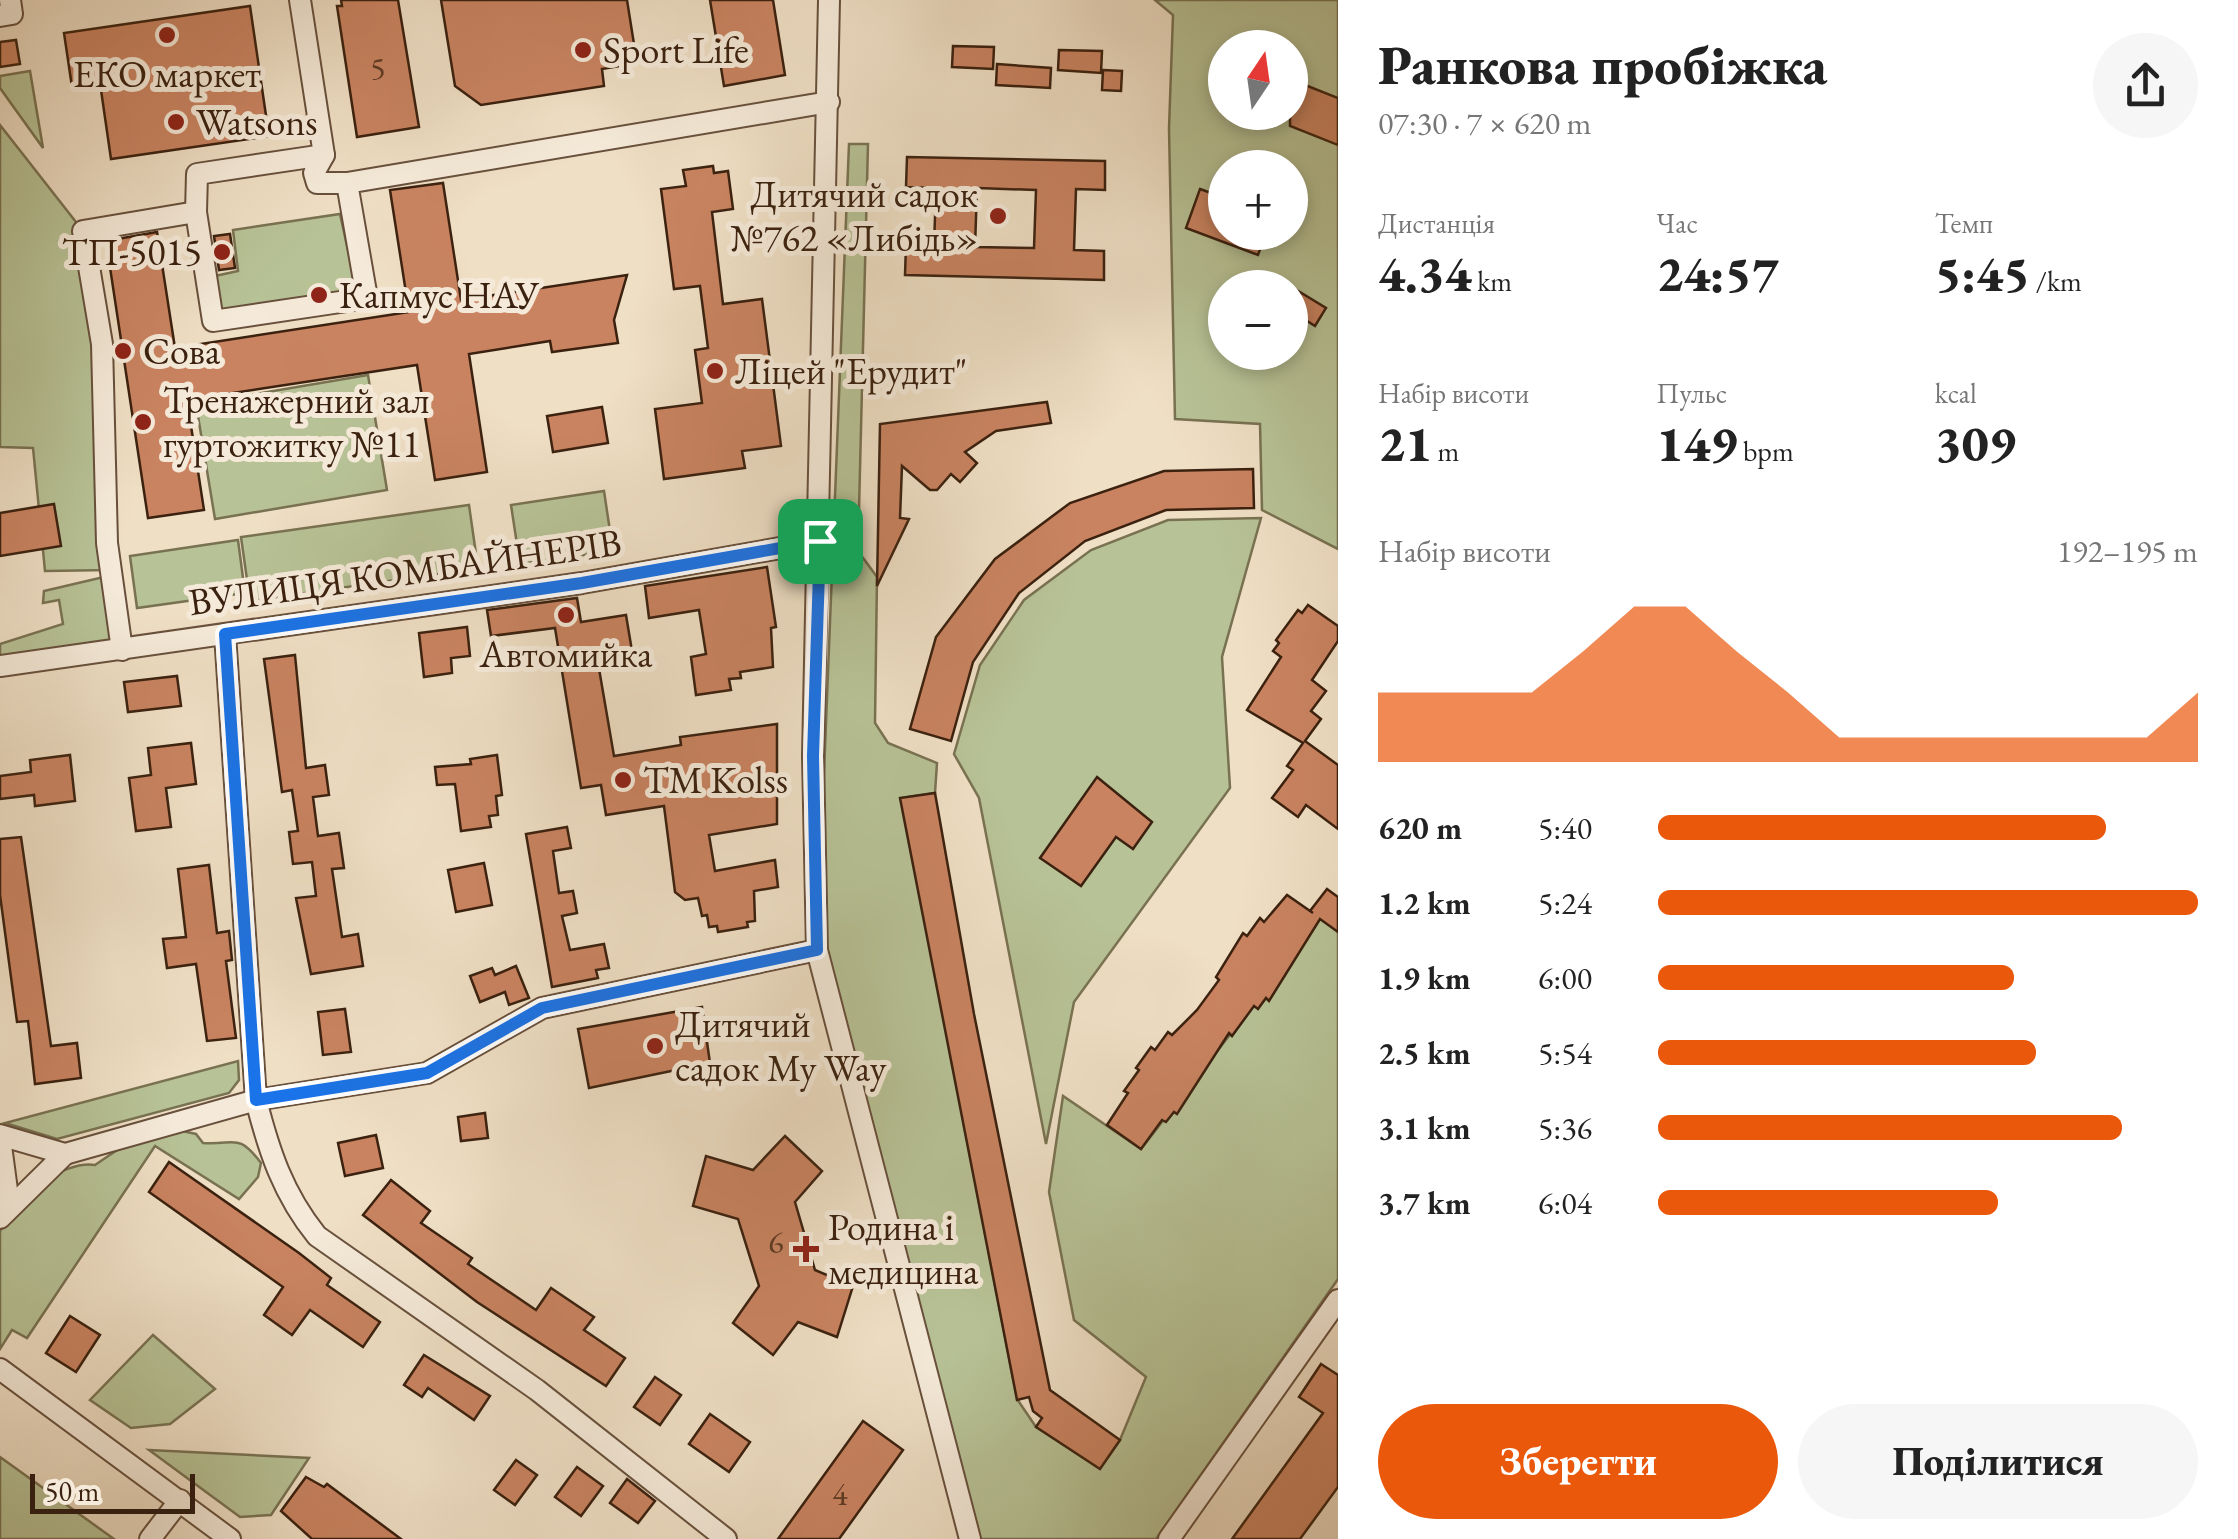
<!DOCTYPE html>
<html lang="uk">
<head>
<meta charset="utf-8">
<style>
	body { margin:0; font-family:"EB Garamond",serif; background:#f6f6f6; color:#222; height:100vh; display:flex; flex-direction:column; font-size:38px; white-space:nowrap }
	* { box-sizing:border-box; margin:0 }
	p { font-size:32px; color:#767676 }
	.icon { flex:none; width:55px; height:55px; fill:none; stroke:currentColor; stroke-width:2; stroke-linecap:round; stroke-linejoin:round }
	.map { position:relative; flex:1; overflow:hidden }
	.panel { display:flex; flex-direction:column; background:#fff; width:900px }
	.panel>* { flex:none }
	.needle { width:65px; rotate:13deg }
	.buttons { position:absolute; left:1208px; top:30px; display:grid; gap:20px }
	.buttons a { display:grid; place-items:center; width:100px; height:100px; border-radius:50%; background:#fff; box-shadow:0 5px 15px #0003; font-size:50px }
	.scale { position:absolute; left:30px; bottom:25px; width:165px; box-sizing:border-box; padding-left:10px; border:5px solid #3b210f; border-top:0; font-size:28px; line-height:35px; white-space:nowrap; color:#3b210f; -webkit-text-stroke:8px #f5ead9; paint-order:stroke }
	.pin { position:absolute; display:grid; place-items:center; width:85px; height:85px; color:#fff; margin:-42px; border-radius:20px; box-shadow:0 5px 15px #0006 }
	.round { display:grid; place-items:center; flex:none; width:105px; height:105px; border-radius:52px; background:#f6f6f6 }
	.headline { display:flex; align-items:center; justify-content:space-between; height:170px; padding:0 40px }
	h1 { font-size:55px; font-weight:800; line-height:75px }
	.figures { display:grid; grid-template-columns:repeat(3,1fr); gap:15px; height:170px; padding:10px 40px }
	.figures div { display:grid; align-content:center }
	.figures b { font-size:50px; font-weight:800 }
	.figures small { font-size:28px; font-weight:400 }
	.figures p { font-size:28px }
	.chart { height:280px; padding:20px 40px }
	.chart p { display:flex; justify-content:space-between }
	.chart svg { width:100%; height:180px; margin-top:10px; fill:#ea580c; opacity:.7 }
	.button { display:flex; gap:20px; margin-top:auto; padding:20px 40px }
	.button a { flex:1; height:115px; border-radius:60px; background:#ea580c; color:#fff; font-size:40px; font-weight:800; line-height:115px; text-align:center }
	.button a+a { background:#f6f6f6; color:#222 }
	ul { padding:0 40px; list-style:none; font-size:32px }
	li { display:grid; grid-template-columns:160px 120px 1fr; align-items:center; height:75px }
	li i { height:25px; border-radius:12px; background:#ea580c }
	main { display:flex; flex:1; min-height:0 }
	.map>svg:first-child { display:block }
	.green { fill:#b7c296; stroke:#797252; stroke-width:2.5; fill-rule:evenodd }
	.building { fill:#c98361; stroke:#3b210f; stroke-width:2.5; fill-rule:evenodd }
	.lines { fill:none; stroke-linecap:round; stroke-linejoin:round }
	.street-casing { stroke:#68503c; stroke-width:24 }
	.street { stroke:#f5ead9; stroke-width:20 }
	.route-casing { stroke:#fff; stroke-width:20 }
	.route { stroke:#1a73e8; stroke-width:12 }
	.poi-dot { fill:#8f2418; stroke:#f5ead9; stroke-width:4 }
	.labels { text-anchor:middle; stroke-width:10; stroke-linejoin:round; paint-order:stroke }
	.number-label { font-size:32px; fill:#5e3a24 }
	.poi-label { font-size:38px; fill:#3b210f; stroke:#f5ead9; text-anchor:start }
	.street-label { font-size:38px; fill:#3b210f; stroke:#f5ead9 }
</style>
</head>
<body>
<main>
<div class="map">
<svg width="1338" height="1539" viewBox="0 0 1338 1539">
	<rect width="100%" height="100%" fill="#efdfc5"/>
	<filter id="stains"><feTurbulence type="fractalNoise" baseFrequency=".002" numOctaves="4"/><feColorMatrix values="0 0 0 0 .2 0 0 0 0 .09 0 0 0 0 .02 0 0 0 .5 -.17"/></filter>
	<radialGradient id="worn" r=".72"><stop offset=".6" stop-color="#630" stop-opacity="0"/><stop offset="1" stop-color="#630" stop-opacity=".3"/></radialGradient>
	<g class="green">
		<path d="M1155 0H1338V549L1262 510 1260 424 1175 419 1169 129 1173 15ZM1225 48H1290V112H1225ZM1225 168H1290V232H1225ZM1225 288H1290V352H1225Z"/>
		<path d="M30 71 43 148 0 88V76Z"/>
		<path d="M0 125 83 231 111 570 45 571 33 448 0 447Z"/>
		<path d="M849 144H868L858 551 877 577 875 723 888 743 937 763 935 793 901 798 1017 1399 1036 1427 1100 1468 1120 1440 1146 1377 1074 1320 1049 1192 1063 1096 1141 1149 1320 919 1338 905V1279L1156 1539H970L817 950Z"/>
		<path d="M340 214 357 291 220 312 215 276 238 271 233 230Z"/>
		<path d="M368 375 387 490 215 519 196 404Z"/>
		<path d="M604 491 613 551 520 564 511 505Z"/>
		<path d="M469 505 478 568 250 601 241 537Z"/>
		<path d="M1261 518 1222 657 1230 788 1074 1002 1046 1144 979 798 954 754 980 665 1024 600 1091 550 1168 520Z"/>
		<path d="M238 540 245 593 137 608 130 556Z"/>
		<path d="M108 576 117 623 109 643 0 659V644L63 624 59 600 43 603 44 591Z"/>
		<path d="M238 1061 239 1080 229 1093 57 1139 5 1123Z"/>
		<path d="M182 1131 196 1134 203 1143C234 1146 237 1131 261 1163L258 1177 239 1199 155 1146 27 1338 12 1330 0 1349C0 1313 0 1268 0 1232 7 1200 63 1160 95 1165L126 1144Z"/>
		<path d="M153 1335 215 1389 170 1424 131 1428 90 1400Z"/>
		<path d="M149 1450 309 1458 271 1515 240 1517Z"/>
		<path d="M0 1457 114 1539H0Z"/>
	</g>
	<g class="building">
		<path d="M341 0H398L419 127 357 137 337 6H342Z"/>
		<path d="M441 0H627L637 63 602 69 604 86 481 105 455 86Z"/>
		<path d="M710 0H773L785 75 724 86Z"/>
		<path d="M250 6 269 136 111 159 100 83 72 87 64 33Z"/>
		<path d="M16 40 20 64 0 67V42Z"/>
		<path d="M953 46 994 47 993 69 952 67Z"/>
		<path d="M1059 50 1102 51 1101 73 1058 70Z"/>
		<path d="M997 64 1051 68 1050 88 996 85Z"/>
		<path d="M1103 70 1122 71 1121 91 1102 90Z"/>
		<path d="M1290 79 1338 98V145L1290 126Z"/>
		<path d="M907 157 1105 161V190L1076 189 1074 250 1104 251V280L905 275 906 245 934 246 936 188 906 187ZM977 188 1036 190 1034 248 975 247Z"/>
		<path d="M713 166 714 173 728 171 733 209 712 212 723 304 762 299 781 446 742 451 745 468 664 479 655 409 702 403 695 350 708 348 700 286 674 289 661 189 686 186 683 170Z"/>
		<path d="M443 183 461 300 627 275 614 320 618 343 552 352 550 341 469 354 487 472 435 480 417 365 187 400 204 510 148 518 106 241 157 232 175 348 409 312 390 190Z"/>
		<path d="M1200 189 1225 198V232H1266L1258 255 1186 228Z"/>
		<path d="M230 234 235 268 219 270 214 236Z"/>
		<path d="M1290 286 1326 308 1315 326 1290 310Z"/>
		<path d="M1047 402 1051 423 996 431 965 452 977 463 960 482 951 474 937 490H930L902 466 900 518 909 519 877 586 880 424Z"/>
		<path d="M602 407 608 443 553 452 547 416Z"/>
		<path d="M1253 469 1254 508 1166 510 1085 541 1019 593 973 662 951 741 910 729 936 637 995 559 1070 503 1164 471Z"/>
		<path d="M54 504 61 546 0 556V513Z"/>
		<path d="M767 567 776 627 771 628 773 667 740 672 741 678 729 679 731 690 696 695 691 657 706 654 699 610 649 618 645 586Z"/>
		<path d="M577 598 581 622 626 615 632 651 597 657 614 756 681 745 680 737 777 724V824L709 835 715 871 775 860 778 887 754 891 755 921 747 922 748 927 718 932 717 926 709 927 707 915 702 916 698 898 685 900 675 892 664 806 606 815 601 785 581 788 555 628 491 636 487 610Z"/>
		<path d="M1308 605 1338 626V641L1312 680 1326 691 1311 711 1321 719 1305 741 1338 765V829L1306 805 1298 817 1272 798 1293 770 1287 766 1303 743 1247 710 1281 657 1273 651 1279 643 1276 640 1298 610 1302 613Z"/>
		<path d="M467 627 470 656 451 658 452 673 424 677 419 633Z"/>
		<path d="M295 655 306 768 325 765 329 795 313 797 318 836 339 833 344 868 332 869 342 937 358 934 363 966 311 974 296 898 316 896 312 862 293 864 289 832 298 831 292 790 282 792 264 659Z"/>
		<path d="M177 676 181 706 128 712 124 682Z"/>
		<path d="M191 743 196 784 166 788 171 827 136 831 129 778 151 775 148 748Z"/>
		<path d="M70 755 75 801 35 806 34 795 0 799V776L31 772 30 760Z"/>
		<path d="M497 755 502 795 496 796 498 815 489 816 491 827 461 831 455 784 437 785 435 767 471 764 470 759Z"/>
		<path d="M1097 777 1152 822 1133 849 1116 837 1081 886 1040 858Z"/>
		<path d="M935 793 974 1014 1050 1390 1120 1440 1100 1469 1036 1427 1042 1418 1033 1411 1029 1397 1017 1400 900 798Z"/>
		<path d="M567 827 571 848 553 851 559 893 573 891 577 913 562 916 570 950 604 944 609 968 596 970 598 978 552 987 526 834Z"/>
		<path d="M21 837 51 1046 77 1043 81 1078 35 1084 28 1021 17 1022 0 895V839Z"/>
		<path d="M484 863 492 905 456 912 448 870Z"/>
		<path d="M209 865 217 933 229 931 232 960 226 961 236 1038 207 1041 196 964 167 968 163 939 186 937 178 869Z"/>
		<path d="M1327 889 1338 897V932L1320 919 1269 1001 1266 998 1258 1009 1254 1006 1232 1036 1229 1033 1177 1114 1174 1112 1166 1122 1162 1120 1141 1149 1107 1125 1128 1093 1124 1091 1139 1070 1136 1068 1151 1047 1155 1050 1168 1032 1172 1035 1197 1010 1219 980 1216 977 1243 933 1247 936 1260 918 1264 922 1287 895 1313 913 1310 911Z"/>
		<path d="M516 966 529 998 509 1005 505 992 480 1002 470 976 492 968 495 975Z"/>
		<path d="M702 1007 710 1063 589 1088 578 1029Z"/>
		<path d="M345 1009 351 1052 323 1055 318 1012Z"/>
		<path d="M485 1113 488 1138 461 1141 458 1117Z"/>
		<path d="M376 1135 383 1168 345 1176 338 1143Z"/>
		<path d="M785 1136 822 1171 795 1202 815 1270 853 1286 837 1337 798 1322 773 1355 733 1323 759 1286 738 1219 693 1206 706 1156 753 1170Z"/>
		<path d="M169 1162 299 1253 331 1278 327 1285 380 1322 363 1347 310 1310 292 1335 264 1315 283 1287 149 1192Z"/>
		<path d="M391 1180 430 1211 421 1223 472 1258 468 1264 536 1310 551 1288 594 1317 584 1330 625 1358 606 1386 477 1302 363 1215Z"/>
		<path d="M70 1316 100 1335 76 1372 46 1353Z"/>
		<path d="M424 1355 490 1396 474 1420 428 1388 422 1397 404 1385Z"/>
		<path d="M1321 1364 1338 1375V1487L1300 1539H1232L1323 1413 1299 1397Z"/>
		<path d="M655 1377 681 1395 660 1425 634 1407Z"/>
		<path d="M710 1414 750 1442 729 1472 689 1444Z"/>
		<path d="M863 1421 903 1450 839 1539H778Z"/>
		<path d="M516 1460 537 1475 515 1505 494 1490Z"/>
		<path d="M577 1467 603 1486 581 1516 555 1497Z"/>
		<path d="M306 1477 324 1487 327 1484 401 1539H312L281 1511Z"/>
		<path d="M627 1479 655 1501 638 1523 610 1503Z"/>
	</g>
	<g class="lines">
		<defs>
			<g id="street">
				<path d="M829 0 813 756 817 950 970 1539"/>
				<path d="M0 16 12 14 10 0"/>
				<path d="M324 155 314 173 317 183H347"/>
				<path d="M196 212 213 321 367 298 347 183 829 102"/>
				<path d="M225 634 256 1100C269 1151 283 1194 317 1236L537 1390 726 1539"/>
				<path d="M122 650 107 543 102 344 83 231 196 212 197 174 324 155 300 0"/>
				<path d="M0 666 582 583 820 541"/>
				<path d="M0 1135 65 1154 256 1100 427 1073 542 1008 817 950"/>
				<path d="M0 1138 9 1205"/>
				<path d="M0 1218 65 1154"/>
				<path d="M0 1369 230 1539"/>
				<path d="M150 1539 180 1500"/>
				<path d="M1169 1539 1338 1300"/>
			</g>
		</defs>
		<use href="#street" class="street-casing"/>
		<use href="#street" class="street"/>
	</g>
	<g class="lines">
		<defs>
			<path id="route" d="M820 541 813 756 817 950 542 1008 427 1073 256 1100 225 634 582 583Z"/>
		</defs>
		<use href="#route" class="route-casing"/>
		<use href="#route" class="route"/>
	</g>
	<g class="poi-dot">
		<circle cx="167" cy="35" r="10"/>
		<circle cx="583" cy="50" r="10"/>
		<circle cx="176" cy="122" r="10"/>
		<circle cx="998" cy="216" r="10"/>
		<circle cx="222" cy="252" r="10"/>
		<circle cx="319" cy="295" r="10"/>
		<circle cx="123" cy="351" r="10"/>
		<circle cx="715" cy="371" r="10"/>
		<circle cx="143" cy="422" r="10"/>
		<circle cx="566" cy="615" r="10"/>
		<circle cx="623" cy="780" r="10"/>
		<circle cx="655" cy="1046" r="10"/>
		<path d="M801 1234h10v10h10v10h-10v10h-10v-10h-10v-10h10z"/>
	</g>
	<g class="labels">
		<g class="number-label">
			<text x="378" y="79">5</text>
			<text x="776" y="1253">6</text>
			<text x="840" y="1505">4</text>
		</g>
		<g class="poi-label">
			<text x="603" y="63">Sport Life</text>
			<text x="167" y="87" text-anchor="middle">ЕКО маркет</text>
			<text x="196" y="135">Watsons</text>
			<text x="978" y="207" text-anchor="end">Дитячий садок<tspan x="978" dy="44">№762 «Либідь»</tspan></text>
			<text x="202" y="265" text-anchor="end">ТП-5015</text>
			<text x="339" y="308">Капмус НАУ</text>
			<text x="143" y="364">Сова</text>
			<text x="735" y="384">Ліцей "Ерудит"</text>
			<text x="163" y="413">Тренажерний зал<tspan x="163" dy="44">гуртожитку №11</tspan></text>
			<text x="566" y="667" text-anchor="middle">Автомийка</text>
			<text x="643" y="793">TM Kolss</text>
			<text x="675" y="1037">Дитячий<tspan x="675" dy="44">садок My Way</tspan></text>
			<text x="828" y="1240">Родина і<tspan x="828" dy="44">медицина</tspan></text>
		</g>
		<g class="street-label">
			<text transform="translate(405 572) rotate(-8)" y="13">ВУЛИЦЯ КОМБАЙНЕРІВ</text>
		</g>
	</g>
	<rect width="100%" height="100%" filter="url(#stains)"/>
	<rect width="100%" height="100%" fill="url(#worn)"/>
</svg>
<div class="buttons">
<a><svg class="needle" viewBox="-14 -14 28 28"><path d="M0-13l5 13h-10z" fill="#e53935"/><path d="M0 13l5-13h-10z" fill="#767676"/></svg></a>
<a>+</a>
<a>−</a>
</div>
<div class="scale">50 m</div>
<div class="pin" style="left:820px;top:541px;background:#1e9e55"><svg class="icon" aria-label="arrive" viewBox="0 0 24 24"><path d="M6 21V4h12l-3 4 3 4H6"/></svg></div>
</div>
<section class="panel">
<div class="headline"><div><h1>Ранкова пробіжка</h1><p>07:30 · 7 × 620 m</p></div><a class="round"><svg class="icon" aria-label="share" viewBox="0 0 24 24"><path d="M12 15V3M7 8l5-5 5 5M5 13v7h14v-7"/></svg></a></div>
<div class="figures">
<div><p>Дистанція</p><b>4.34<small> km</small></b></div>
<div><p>Час</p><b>24:57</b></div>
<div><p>Темп</p><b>5:45<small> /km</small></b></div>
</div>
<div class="figures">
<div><p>Набір висоти</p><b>21<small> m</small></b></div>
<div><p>Пульс</p><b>149<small> bpm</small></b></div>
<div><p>kcal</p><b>309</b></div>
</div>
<div class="chart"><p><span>Набір висоти</span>192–195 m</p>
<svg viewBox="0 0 160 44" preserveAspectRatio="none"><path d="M0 44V27L10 27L20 27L30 27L40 17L50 6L60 6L70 17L80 27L90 38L100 38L110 38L120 38L130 38L140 38L150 38L160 27V44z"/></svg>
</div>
<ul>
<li><b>620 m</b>5:40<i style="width:83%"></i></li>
<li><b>1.2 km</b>5:24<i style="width:100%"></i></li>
<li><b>1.9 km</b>6:00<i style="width:66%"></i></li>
<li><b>2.5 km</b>5:54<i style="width:70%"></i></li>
<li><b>3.1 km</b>5:36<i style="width:86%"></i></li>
<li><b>3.7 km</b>6:04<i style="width:63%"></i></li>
</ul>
<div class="button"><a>Зберегти</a><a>Поділитися</a></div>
</section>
</main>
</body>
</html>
